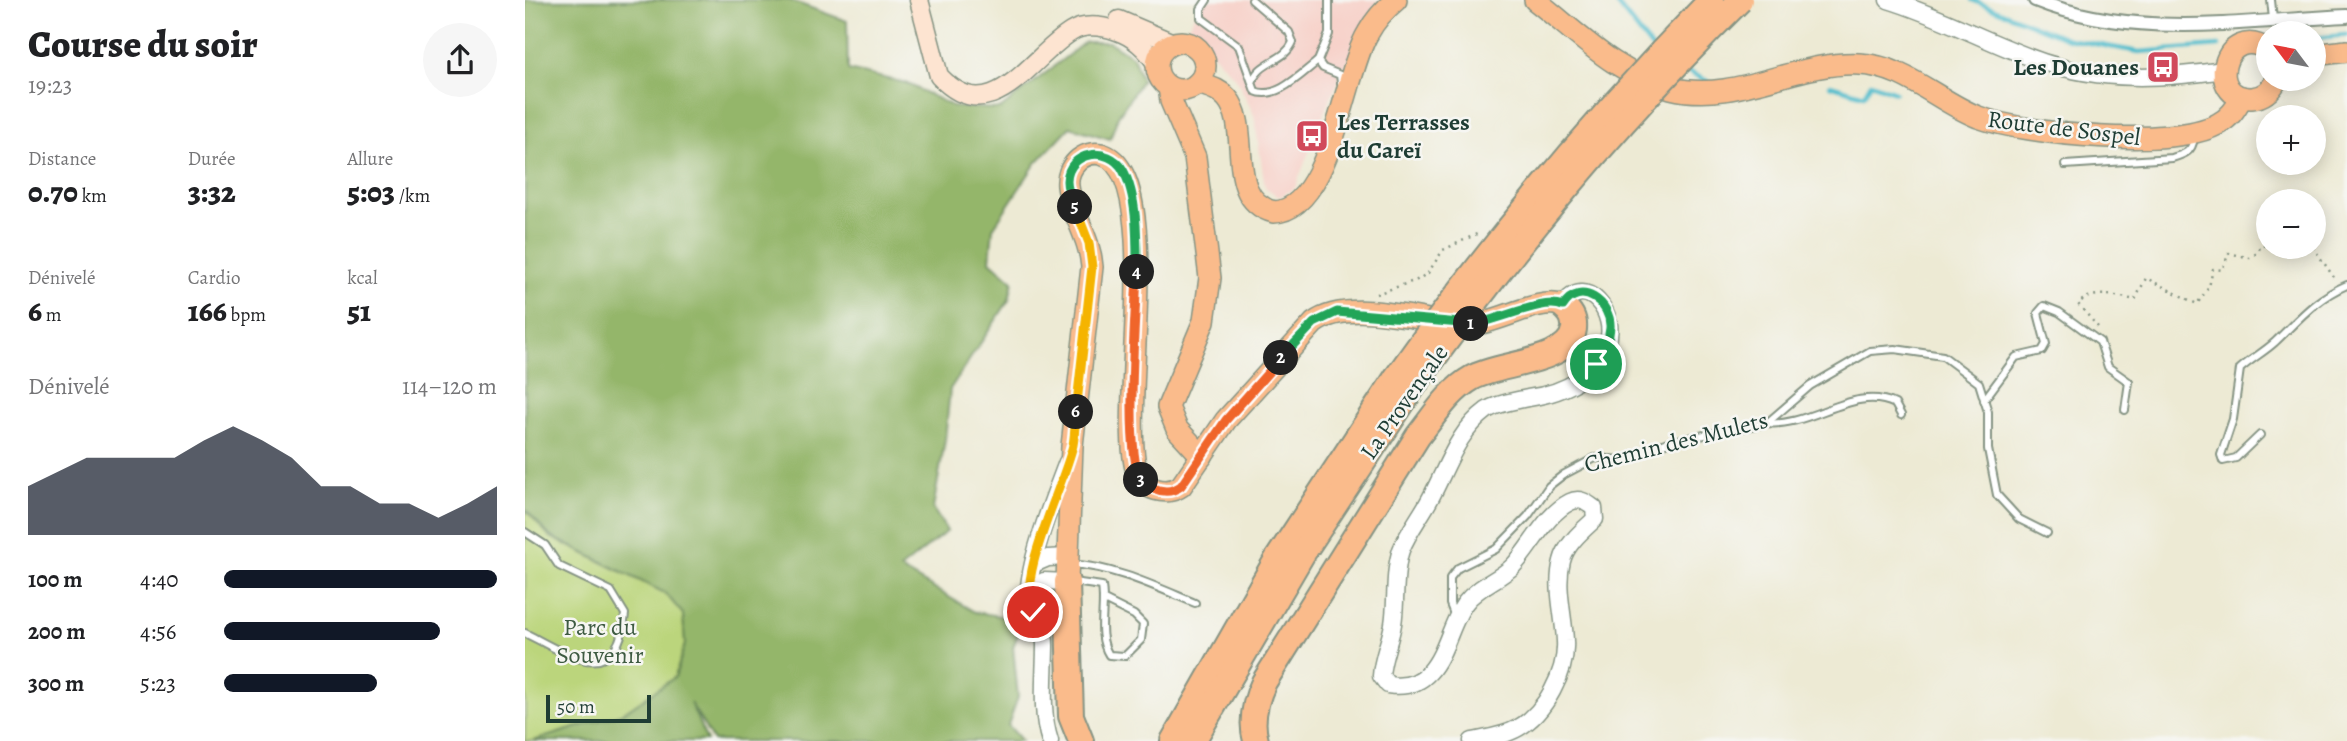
<!DOCTYPE html>
<html lang="fr">
<head>
<meta charset="utf-8">
<style>
	body { margin:0; font-family:Alegreya,serif; background:#f6f6f6; color:#202124; height:100vh; display:flex; flex-direction:column; font-size:26px; white-space:nowrap }
	* { box-sizing:border-box; margin:0 }
	p { font-size:23px; color:#757577 }
	.icon { flex:none; width:38px; height:38px; fill:none; stroke:currentColor; stroke-width:2; stroke-linecap:round; stroke-linejoin:round }
	.map { position:relative; flex:1; overflow:hidden }
	.details { display:flex; flex-direction:column; background:#fff; width:525px }
	.details>* { flex:none }
	.needle { width:46px; rotate:302deg }
	.buttons { position:absolute; left:1731px; top:21px; display:grid; gap:14px }
	.buttons a { display:grid; place-items:center; width:70px; height:70px; border-radius:50%; background:#fff; box-shadow:0 4px 18px #0003; font-size:35px }
	.scale { position:absolute; left:21px; bottom:18px; width:105px; box-sizing:border-box; padding-left:7px; border:4px solid #1f3d34; border-top:0; font-size:19px; line-height:24px; white-space:nowrap; color:#1f3d34; -webkit-text-stroke:5px #f6f6f2; paint-order:stroke }
	.pin { position:absolute; display:grid; place-items:center; width:60px; height:60px; color:#fff; margin:-30px; border:4px solid #fff; border-radius:50%; box-shadow:0 2px 7px #0007 }
	.km { position:absolute; width:35px; height:35px; margin:-18px; border-radius:50%; background:#222; color:#fff; font-size:19px; line-height:35px; text-align:center }
	.round { display:grid; place-items:center; flex:none; width:74px; height:74px; border-radius:37px; background:#f6f6f6 }
	.head { display:flex; align-items:center; justify-content:space-between; height:119px; padding:0 28px }
	h1 { font-size:38px; font-weight:800; line-height:52px }
	.figures { display:grid; grid-template-columns:repeat(3,1fr); gap:10px; height:119px; padding:7px 28px }
	.figures div { display:grid; align-content:center }
	.figures b { font-size:30px; font-weight:800 }
	.figures small { font-size:19px; font-weight:400 }
	.figures p { font-size:19px }
	.chart { height:196px; padding:14px 28px }
	.chart p { display:flex; justify-content:space-between }
	.chart svg { width:100%; height:126px; margin-top:7px; fill:#111827; opacity:.7 }
	ul { padding:0 28px; list-style:none; font-size:23px }
	li { display:grid; grid-template-columns:112px 84px 1fr; align-items:center; height:52px }
	li i { height:18px; border-radius:9px; background:#111827 }
	main { display:flex; flex:1; min-height:0 }
	.map>svg:first-child { display:block }
	.built { fill:#f7d1c9 }
	.green { fill:#bbd57b; stroke:#6d8958; stroke-width:2 }
	.forest { fill:#94b66b; stroke:#5a7a50; stroke-width:2 }
	.lines { fill:none; stroke-linecap:round; stroke-linejoin:round }
	.stream { stroke:#52becd; stroke-width:4.5 }
	.service-casing { stroke:#869484; stroke-width:10 }
	.minor-casing { stroke:#869484; stroke-width:16 }
	.tertiary-casing { stroke:#869484; stroke-width:19 }
	.secondary-casing { stroke:#869484; stroke-width:21 }
	.primary-casing { stroke:#869484; stroke-width:24 }
	.motorway-casing { stroke:#869484; stroke-width:28 }
	.path { stroke:#869484; stroke-width:2.5; stroke-dasharray:2 5; stroke-linecap:butt }
	.service { stroke:#fff; stroke-width:6 }
	.minor { stroke:#fff; stroke-width:12 }
	.tertiary { stroke:#fff; stroke-width:16 }
	.secondary { stroke:#fde4d1; stroke-width:18 }
	.primary { stroke:#fabb8b; stroke-width:21 }
	.motorway { stroke:#fabb8b; stroke-width:24 }
	.motorway-bridge-casing { stroke:#869484; stroke-width:28; stroke-linecap:butt }
	.motorway-bridge { stroke:#fabb8b; stroke-width:24 }
	.split-1-casing { stroke:#fff; stroke-width:14 }
	.split-2-casing { stroke:#fff; stroke-width:14 }
	.split-3-casing { stroke:#fff; stroke-width:14 }
	.split-4-casing { stroke:#fff; stroke-width:14 }
	.split-5-casing { stroke:#fff; stroke-width:14 }
	.split-6-casing { stroke:#fff; stroke-width:14 }
	.split-7-casing { stroke:#fff; stroke-width:14 }
	.split-1 { stroke:#22a559; stroke-width:9 }
	.split-2 { stroke:#22a559; stroke-width:9 }
	.split-3 { stroke:#f0652b; stroke-width:9 }
	.split-4 { stroke:#f0652b; stroke-width:9 }
	.split-5 { stroke:#22a559; stroke-width:9 }
	.split-6 { stroke:#f5b400; stroke-width:9 }
	.split-7 { stroke:#f5b400; stroke-width:9 }
	.labels { text-anchor:middle; stroke-width:5; stroke-linejoin:round; paint-order:stroke }
	.poi-label { font-size:24px; font-weight:bold; fill:#1f3d34; stroke:#f6f6f2; text-anchor:end }
	.street-label { font-size:24px; fill:#1f3d34; stroke:#f6f6f2 }
	.park-label { font-size:24px; fill:#3e5b42; stroke:#f6f6f2 }
</style>
</head>
<body>
<main>
<section class="details">
<div class="head"><div><h1>Course du soir</h1><p>19:23</p></div><a class="round"><svg class="icon" aria-label="share" viewBox="0 0 24 24"><path d="M12 15V3M7 8l5-5 5 5M5 13v7h14v-7"/></svg></a></div>
<div class="figures">
<div><p>Distance</p><b>0.70<small> km</small></b></div>
<div><p>Durée</p><b>3:32</b></div>
<div><p>Allure</p><b>5:03<small> /km</small></b></div>
</div>
<div class="figures">
<div><p>Dénivelé</p><b>6<small> m</small></b></div>
<div><p>Cardio</p><b>166<small> bpm</small></b></div>
<div><p>kcal</p><b>51</b></div>
</div>
<div class="chart"><p><span>Dénivelé</span>114–120 m</p>
<svg viewBox="0 0 160 44" preserveAspectRatio="none"><path d="M0 44V27L10 22L20 17L30 17L40 17L50 17L60 11L70 6L80 11L90 17L100 27L110 27L120 33L130 33L140 38L150 33L160 27V44z"/></svg>
</div>
<ul>
<li><b>100 m</b>4:40<i style="width:100%"></i></li>
<li><b>200 m</b>4:56<i style="width:79%"></i></li>
<li><b>300 m</b>5:23<i style="width:56%"></i></li>
</ul>
</section>
<div class="map">
<svg width="1822" height="741" viewBox="0 0 1822 741">
	<rect width="100%" height="100%" fill="#f6f6f2"/>
	<filter id="ink" filterUnits="userSpaceOnUse"><feTurbulence type="fractalNoise" baseFrequency=".0143" numOctaves="2"/><feDisplacementMap in="SourceGraphic" scale="14" xChannelSelector="R" yChannelSelector="G"/><feConvolveMatrix kernelMatrix="1 2 1 2 8 2 1 2 1" color-interpolation-filters="sRGB"/></filter>
	<filter id="wash" filterUnits="userSpaceOnUse"><feTurbulence type="fractalNoise" baseFrequency=".00686" numOctaves="4" result="noise"/><feDisplacementMap in="SourceGraphic" scale="28" xChannelSelector="R" yChannelSelector="G"/><feGaussianBlur stdDeviation="1.57" result="paint"/><feColorMatrix in="noise" values="0 0 0 0 0 0 0 0 0 0 0 0 0 0 0 0 0 1.4 0 .05"/><feComposite in="paint" operator="in"/></filter>
	<g filter="url(#wash)">
		<rect width="100%" height="100%" fill="#edead4"/>
		<path class="built" d="M679 0H853L803 103 770 188 754 197 740 187 729 115 712 80 663 26Z"/>
		<path class="green" d="M0 509 25 537 140 593 158 614 160 644 150 677 96 714 8 741H0Z"/>
		<path class="forest" d="M0 0H264L322 21 323 70 381 83 429 107 475 109 560 42H584L608 57 617 80 593 116 585 139 545 127 511 163 468 228 465 261 488 281 484 300 425 389 420 440 408 509 422 531 375 569 450 612 499 620 488 647 493 697 483 725 497 741H188L165 702 182 741H8L96 714 150 677 160 644 158 614 140 593 25 536 0 509Z"/>
		<g class="lines">
			<g class="stream">
				<path d="M1089 0 1127 48"/>
				<path d="M1447 0 1543 39 1614 52 1694 46"/>
				<path d="M1788 38 1822 35"/>
				<path d="M1158 69 1184 82"/>
				<path d="M1305 85 1339 95 1346 83 1370 92"/>
			</g>
		</g>
	</g>
	<g filter="url(#ink)">
		<g class="lines">
			<defs>
				<g id="service">
					<path d="M682 0 676 9V18L714 46 730 91C751 101 777 73 793 61"/>
					<path d="M727 0 764 32 768 42C760 62 733 61 727 83"/>
					<path d="M804 0V34L793 61 798 68 815 75 816 83"/>
					<path d="M1746 0 1748 19"/>
					<path d="M1540 165 1647 158C1660 154 1667 152 1669 138"/>
					<path d="M1459 400 1491 357 1517 351 1521 344 1513 313 1519 306 1534 312 1575 342 1583 367 1604 382 1600 410"/>
					<path d="M1242 423C1285 428 1330 384 1370 404L1376 415"/>
					<path d="M1735 435 1711 458 1698 461 1696 455 1708 419 1715 369C1726 359 1739 352 1750 342 1773 320 1791 298 1822 285"/>
					<path d="M0 532 20 545 34 566 86 591 100 614C93 691 41 654 0 633"/>
					<path d="M545 564C590 567 629 586 670 603"/>
					<path d="M548 582 577 586C581 610 571 634 584 655L600 656 616 640 618 624 609 615 579 600"/>
					<path d="M930 617 925 604V578L933 568 971 549 1003 516 1024 486 1038 475 1070 458 1097 460 1143 442 1242 423 1285 386 1345 351 1370 349 1418 356 1454 383 1463 412V449L1472 495 1494 519 1522 533"/>
				</g>
				<path id="minor" d="M1510 0C1609 40 1718 21 1822 16"/>
				<g id="tertiary">
					<path d="M1363 0C1416 16 1465 44 1518 62 1578 82 1637 79 1699 70"/>
					<path d="M509 564 523 558 543 557"/>
					<path d="M504 591 519 581 542 582"/>
					<path d="M525 741C515 712 520 676 520 645 520 622 506 618 504 601 500 568 530 494 542 462"/>
					<path d="M947 741C962 738 979 736 993 728 1020 713 1042 672 1040 641 1039 615 1030 587 1037 561 1041 544 1057 531 1070 519L1069 508C1062 503 1055 497 1045 502 1021 514 1006 547 988 566 974 580 953 586 941 602 919 629 919 694 863 685L856 676C857 658 865 642 868 624 872 600 868 574 876 550 883 532 896 516 905 499 922 468 932 432 962 410 973 403 990 401 1003 398 1038 393 1069 379 1082 344 1094 315 1060 271 1038 306"/>
				</g>
				<g id="secondary">
					<path d="M394 0 414 76C467 132 504 58 546 32 560 23 577 26 592 31 610 37 622 49 632 65"/>
					<path d="M594 20 648 43"/>
				</g>
				<g id="primary">
					<path d="M1010 0C1054 34 1090 74 1146 88 1211 104 1270 61 1334 64 1381 66 1412 101 1453 117 1503 135 1647 149 1693 124 1705 118 1711 108 1717 97"/>
					<circle cx="656" cy="66" r="24"/>
					<path d="M1743 50C1699 21 1679 100 1727 98 1740 97 1747 89 1752 79"/>
					<path d="M1788 55 1822 51"/>
					<path d="M673 83C684 87 694 89 702 98 728 128 698 199 749 212 806 210 819 72 843 33 850 20 860 9 871 0"/>
					<path d="M644 87 646 101 670 157 685 278 679 321 643 407 652 429 677 456"/>
					<path d="M542 582 547 446 567 267C565 237 546 213 543 186 541 167 558 150 576 154 642 171 593 416 612 472 618 490 642 496 656 486L701 420 789 323C827 295 903 326 949 324 976 322 1015 296 1038 306"/>
				</g>
				<g id="motorway">
					<path d="M542 582 546 716 556 741"/>
					<path d="M648 741 752 559 871 378"/>
					<path d="M668 741 778 553 890 384"/>
					<path d="M731 741C725 720 730 701 739 682L893 436C909 416 924 391 947 378 973 363 1045 363 1049 329 1050 319 1046 312 1038 306"/>
				</g>
			</defs>
			<use href="#service" class="service-casing"/>
			<use href="#minor" class="minor-casing"/>
			<use href="#tertiary" class="tertiary-casing"/>
			<use href="#secondary" class="secondary-casing"/>
			<use href="#primary" class="primary-casing"/>
			<use href="#motorway" class="motorway-casing"/>
			<g class="path">
				<path d="M1788 247 1810 279"/>
				<path d="M851 294 892 280 903 273 918 250 956 232"/>
				<path d="M1573 327 1553 304C1567 289 1592 296 1610 300L1621 278 1672 304 1684 287 1688 269 1697 270 1704 253 1725 258 1733 252 1736 245 1763 251 1768 247"/>
			</g>
			<use href="#service" class="service"/>
			<use href="#minor" class="minor"/>
			<use href="#tertiary" class="tertiary"/>
			<use href="#secondary" class="secondary"/>
			<use href="#primary" class="primary"/>
			<use href="#motorway" class="motorway"/>
			<defs>
				<g id="motorway-bridge">
					<path d="M871 378C966 244 1071 118 1186 0"/>
					<path d="M890 384C988 247 1095 118 1215 0"/>
				</g>
			</defs>
			<use href="#motorway-bridge" class="motorway-bridge-casing"/>
			<use href="#motorway-bridge" class="motorway-bridge"/>
		</g>
	</g>
	<g class="lines" filter="url(#ink)">
		<defs>
			<path id="split-1" d="M946 324C973 322 1017 297 1038 306 1055 279 1087 303 1085 328 1084 342 1078 352 1071 364"/>
			<path id="split-2" d="M756 358 789 323 812 312 946 324"/>
			<path id="split-3" d="M616 480C628 490 642 496 656 486L701 420 756 358"/>
			<path id="split-4" d="M612 272C611 312 599 452 616 480"/>
			<path id="split-5" d="M550 207C547 199 542 191 542 181 543 151 584 145 598 170 613 197 612 242 612 272"/>
			<path id="split-6" d="M550 207 564 243 567 267 551 412"/>
			<path id="split-7" d="M508 612C490 580 540 482 548 445 550 434 550 423 551 412"/>
		</defs>
		<use href="#split-1" class="split-1-casing"/>
		<use href="#split-2" class="split-2-casing"/>
		<use href="#split-3" class="split-3-casing"/>
		<use href="#split-4" class="split-4-casing"/>
		<use href="#split-5" class="split-5-casing"/>
		<use href="#split-6" class="split-6-casing"/>
		<use href="#split-7" class="split-7-casing"/>
		<use href="#split-1" class="split-1"/>
		<use href="#split-2" class="split-2"/>
		<use href="#split-3" class="split-3"/>
		<use href="#split-4" class="split-4"/>
		<use href="#split-5" class="split-5"/>
		<use href="#split-6" class="split-6"/>
		<use href="#split-7" class="split-7"/>
	</g>
	<defs>
		<symbol id="bus-square" viewBox="-11 -11 22 22"><rect x="-9" y="-9" width="18" height="18" rx="4" fill="#d1495b" stroke="#f6f6f2"/><path d="M-5-6H5V4H4V6H2V4H-2V6H-4V4H-5ZM-3.5-4V0h7V-4ZM-3.5 1.2v1.5H-2V1.2ZM2 1.2v1.5H3.5V1.2Z" fill="#fff"/></symbol>
	</defs>
	<g fill-rule="evenodd">
		<use href="#bus-square" x="1619" y="48" width="38" height="38"/>
		<use href="#bus-square" x="768" y="117" width="38" height="38"/>
	</g>
	<g class="labels">
		<g class="poi-label">
			<text x="1614" y="75">Les Douanes</text>
			<text x="812" y="130" text-anchor="start">Les Terrasses<tspan x="812" dy="28">du Careï</tspan></text>
		</g>
		<g class="street-label">
			<text transform="translate(1539 128) rotate(7)" y="8">Route de Sospel</text>
			<text transform="translate(879 402) rotate(-55)" y="8">La Provençale</text>
			<text transform="translate(1151 442) rotate(-14)" y="8">Chemin des Mulets</text>
		</g>
		<g class="park-label">
			<text x="75" y="635">Parc du<tspan x="75" dy="28">Souvenir</tspan></text>
		</g>
	</g>
</svg>
<div class="buttons">
<a><svg class="needle" viewBox="-14 -14 28 28"><path d="M0-13l5 13h-10z" fill="#e53935"/><path d="M0 13l5-13h-10z" fill="#757577"/></svg></a>
<a>+</a>
<a>−</a>
</div>
<div class="scale">50 m</div>
<div class="pin" style="left:1071px;top:364px;background:#1e9e55"><svg class="icon" aria-label="arrive" viewBox="0 0 24 24"><path d="M6 21V4h12l-3 4 3 4H6"/></svg></div>
<div class="pin" style="left:508px;top:612px;background:#d93025"><svg class="icon" aria-label="check" viewBox="0 0 24 24"><path d="M5 12l5 5 9-10"/></svg></div>
<b class="km" style="left:946px;top:324px">1</b>
<b class="km" style="left:756px;top:358px">2</b>
<b class="km" style="left:616px;top:480px">3</b>
<b class="km" style="left:612px;top:272px">4</b>
<b class="km" style="left:550px;top:207px">5</b>
<b class="km" style="left:551px;top:412px">6</b>
</div>
</main>
</body>
</html>
